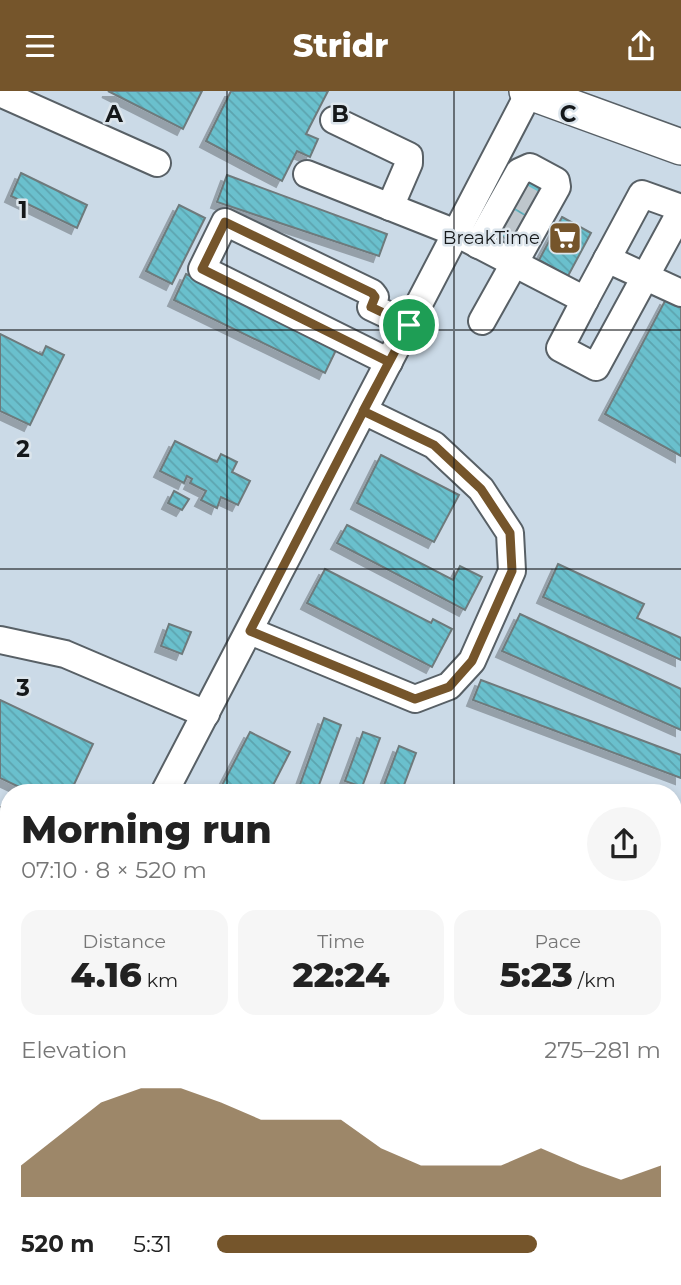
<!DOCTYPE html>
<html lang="en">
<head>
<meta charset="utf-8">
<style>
	body { margin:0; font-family:Montserrat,sans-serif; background:#f6f6f6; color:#222; height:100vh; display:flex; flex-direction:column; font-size:26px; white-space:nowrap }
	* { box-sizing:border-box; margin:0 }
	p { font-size:23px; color:#767676 }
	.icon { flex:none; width:38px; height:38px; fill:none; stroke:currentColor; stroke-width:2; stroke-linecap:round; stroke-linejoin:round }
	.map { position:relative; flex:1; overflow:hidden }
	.drawer { position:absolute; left:0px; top:693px; width:682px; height:502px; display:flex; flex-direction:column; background:#fff; border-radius:28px 28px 0 0; box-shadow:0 4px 10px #0003 }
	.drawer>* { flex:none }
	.pin { position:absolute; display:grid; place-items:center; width:60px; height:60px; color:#fff; margin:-30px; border:4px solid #fff; border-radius:50%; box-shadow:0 2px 7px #0007 }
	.round { display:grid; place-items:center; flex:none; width:74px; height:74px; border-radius:37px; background:#f6f6f6 }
	.head { display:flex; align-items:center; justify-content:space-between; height:119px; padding:0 21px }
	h1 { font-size:38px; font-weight:800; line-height:52px }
	.metrics { display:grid; grid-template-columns:repeat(3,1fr); gap:10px; height:119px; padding:7px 21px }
	.metrics div { display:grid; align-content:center; border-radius:18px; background:#f6f6f6; text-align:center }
	.metrics b { font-size:35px; font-weight:800 }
	.metrics small { font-size:19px; font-weight:400 }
	.metrics p { font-size:19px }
	.chart { height:196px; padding:14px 21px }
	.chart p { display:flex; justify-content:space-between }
	.chart svg { width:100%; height:126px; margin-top:7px; fill:#75552b; opacity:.7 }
	ul { padding:0 21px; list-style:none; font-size:23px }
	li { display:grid; grid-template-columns:112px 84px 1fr; align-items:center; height:52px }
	li i { height:18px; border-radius:9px; background:#75552b }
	header { display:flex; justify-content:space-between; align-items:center; height:91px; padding:0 21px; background:#75552b; color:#fff; font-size:32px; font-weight:800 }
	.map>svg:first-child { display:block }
	.built { fill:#cbdae7 }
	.building { fill:url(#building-back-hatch); stroke:#6e7a7c; stroke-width:2; filter:url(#shadow) }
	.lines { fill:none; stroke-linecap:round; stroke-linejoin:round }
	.minor-tunnel { stroke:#bec6cc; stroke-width:26; stroke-dasharray:26 13; stroke-linecap:butt }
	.minor-casing { stroke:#586066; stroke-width:30 }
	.major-casing { stroke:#586066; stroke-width:38 }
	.minor { stroke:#fff; stroke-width:26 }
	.major { stroke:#fff; stroke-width:35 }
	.route-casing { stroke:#fff; stroke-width:14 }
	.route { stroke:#75552b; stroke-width:9 }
	.grid { fill:none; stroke:#15181a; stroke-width:2; stroke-opacity:0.55 }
	.labels { text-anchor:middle; stroke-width:5; stroke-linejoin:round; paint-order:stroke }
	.poi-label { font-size:18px; fill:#15181a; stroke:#dce5ec; text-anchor:end }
	.grid-label { font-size:23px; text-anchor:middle; font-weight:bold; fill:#15181a; stroke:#dce5ec; stroke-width:5; stroke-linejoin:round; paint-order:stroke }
</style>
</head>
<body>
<header><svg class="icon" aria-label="menu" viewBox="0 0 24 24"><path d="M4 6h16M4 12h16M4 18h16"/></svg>Stridr<svg class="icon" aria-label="share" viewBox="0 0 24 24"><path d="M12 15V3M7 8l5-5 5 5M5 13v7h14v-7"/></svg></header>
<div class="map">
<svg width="681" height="1194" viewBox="0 0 681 1194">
	<defs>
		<pattern id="building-back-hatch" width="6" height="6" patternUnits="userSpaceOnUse" patternTransform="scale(1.75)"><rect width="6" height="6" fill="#6bc0cd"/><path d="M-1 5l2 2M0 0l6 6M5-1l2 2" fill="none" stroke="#5ca4af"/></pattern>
		<filter id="shadow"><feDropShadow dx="-6" dy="6" stdDeviation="0" flood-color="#0004"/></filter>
	</defs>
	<rect width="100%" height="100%" fill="#dce5ec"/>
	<path class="built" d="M0 0H681V984L674 997V702H9V1186L568 1187 564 1194H0Z"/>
	<g class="building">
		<path d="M108 0H202L183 38Z"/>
		<path d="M231 0H328L306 43 318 48 310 66 297 60 282 90 206 50Z"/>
		<path d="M21 82 87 114 77 137 11 105Z"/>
		<path d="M527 83 552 97 519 155 494 141Z"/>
		<path d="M227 84 387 143 379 165 217 111Z"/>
		<path d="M179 114 205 127 172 193 146 180Z"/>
		<path d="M562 126 591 142 568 185 539 169Z"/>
		<path d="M186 183 337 257 325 282 174 209Z"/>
		<path d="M666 208 681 216V365L605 323Z"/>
		<path d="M0 243 42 264 46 255 64 264 30 334 0 320Z"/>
		<path d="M175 350 217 371 221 363 237 371 232 381 250 390 238 414 221 406 217 417 201 409 206 400 190 392 192 388 187 385 184 392 160 380Z"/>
		<path d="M381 364 459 404 434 451 357 412Z"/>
		<path d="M174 400 189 408 182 419 168 412Z"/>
		<path d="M347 434 453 489 460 475 482 486 465 519 337 452Z"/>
		<path d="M558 473 644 513 637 527 681 547V569L543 506Z"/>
		<path d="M325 478 431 532 433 528 452 538 432 576 307 512Z"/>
		<path d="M520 523 681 598V639L502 560Z"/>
		<path d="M169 533 191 541 182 563 161 555Z"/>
		<path d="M481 589 681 664V687L473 609Z"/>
		<path d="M0 609 93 653 70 702H32L0 687Z"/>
		<path d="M324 627 341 634 316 702H297Z"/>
		<path d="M250 641 290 661 269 702H218Z"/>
		<path d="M363 641 380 647 362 696 345 690Z"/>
		<path d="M399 655 416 662 401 702H381Z"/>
		<path d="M0 829 9 832V906L0 927Z"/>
		<path d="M102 1186H263L260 1194H122Z"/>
	</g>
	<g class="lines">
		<g class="minor-tunnel">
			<path d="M516 103 541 117"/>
			<path d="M502 127 527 141"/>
		</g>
		<defs>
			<g id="minor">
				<path d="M0 2 157 72"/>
				<path d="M334 29 409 65V72L390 116"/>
				<path d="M307 83 456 142 585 209 642 103 681 117"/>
				<path d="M478 154 519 81 530 76 556 90 557 96 482 230"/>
				<path d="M607 168 681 202"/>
				<path d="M585 209 560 257 596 276 681 120"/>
				<path d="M389 271 202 178 225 131 372 202 375 206 371 216 409 234"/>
				<path d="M250 540 415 608 449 595 472 570 512 480 510 442 481 398 434 354 364 320"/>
				<path d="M0 549 65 563 206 623"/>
				<path d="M164 702 530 0"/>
				<path d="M0 786 9 790"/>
				<path d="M0 983 9 986"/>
				<path d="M0 1026 9 1006"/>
				<path d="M674 1122 681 1108"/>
				<path d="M636 1194 640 1186"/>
			</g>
			<path id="major" d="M527 0 681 56"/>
		</defs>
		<use href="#minor" class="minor-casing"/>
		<use href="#major" class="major-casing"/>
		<use href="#minor" class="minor"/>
		<use href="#major" class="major"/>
	</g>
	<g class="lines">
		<defs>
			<path id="route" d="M409 234 371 216 375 206 372 202 225 131 202 178 389 271 352 342 250 540 415 608 449 596 472 570 512 480 510 442 481 398 434 354 363 320 409 234"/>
		</defs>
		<use href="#route" class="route-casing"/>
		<use href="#route" class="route"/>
	</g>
	<path class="grid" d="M227 0V702M454 0V702M0 239H681M0 478H681M0 716H9M674 716H681M0 955H9M674 955H681M227 1186V1194M454 1186V1194"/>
	<defs>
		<symbol id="supermarket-square" viewBox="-11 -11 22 22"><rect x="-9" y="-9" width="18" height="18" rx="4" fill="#75552b" stroke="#dce5ec"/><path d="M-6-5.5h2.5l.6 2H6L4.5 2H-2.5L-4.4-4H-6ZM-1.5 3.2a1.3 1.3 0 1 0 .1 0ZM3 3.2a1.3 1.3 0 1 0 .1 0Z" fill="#fff"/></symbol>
	</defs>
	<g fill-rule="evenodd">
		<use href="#supermarket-square" x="546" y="128" width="38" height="38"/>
	</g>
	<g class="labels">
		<g class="poi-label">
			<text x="540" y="153">BreakTime</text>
		</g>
	</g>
	<g class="grid-label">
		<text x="114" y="31">A</text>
		<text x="340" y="31">B</text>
		<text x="568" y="31">C</text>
		<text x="23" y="127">1</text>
		<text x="23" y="366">2</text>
		<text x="23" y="605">3</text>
	</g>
</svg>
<div class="pin" style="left:409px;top:234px;background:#1e9e55"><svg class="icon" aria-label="arrive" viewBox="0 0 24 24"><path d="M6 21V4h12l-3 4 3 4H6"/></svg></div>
<section class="drawer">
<div class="head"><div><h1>Morning run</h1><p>07:10 · 8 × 520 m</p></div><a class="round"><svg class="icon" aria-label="share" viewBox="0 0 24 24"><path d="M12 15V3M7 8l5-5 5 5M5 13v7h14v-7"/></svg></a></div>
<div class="metrics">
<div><p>Distance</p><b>4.16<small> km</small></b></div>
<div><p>Time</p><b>22:24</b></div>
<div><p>Pace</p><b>5:23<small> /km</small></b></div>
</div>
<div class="chart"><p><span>Elevation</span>275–281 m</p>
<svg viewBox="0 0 160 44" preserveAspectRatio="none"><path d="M0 44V33L10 22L20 11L30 6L40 6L50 11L60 17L70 17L80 17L90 27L100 33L110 33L120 33L130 27L140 33L150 38L160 33V44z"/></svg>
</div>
<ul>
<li><b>520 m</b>5:31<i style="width:72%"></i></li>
</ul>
</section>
</div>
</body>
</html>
